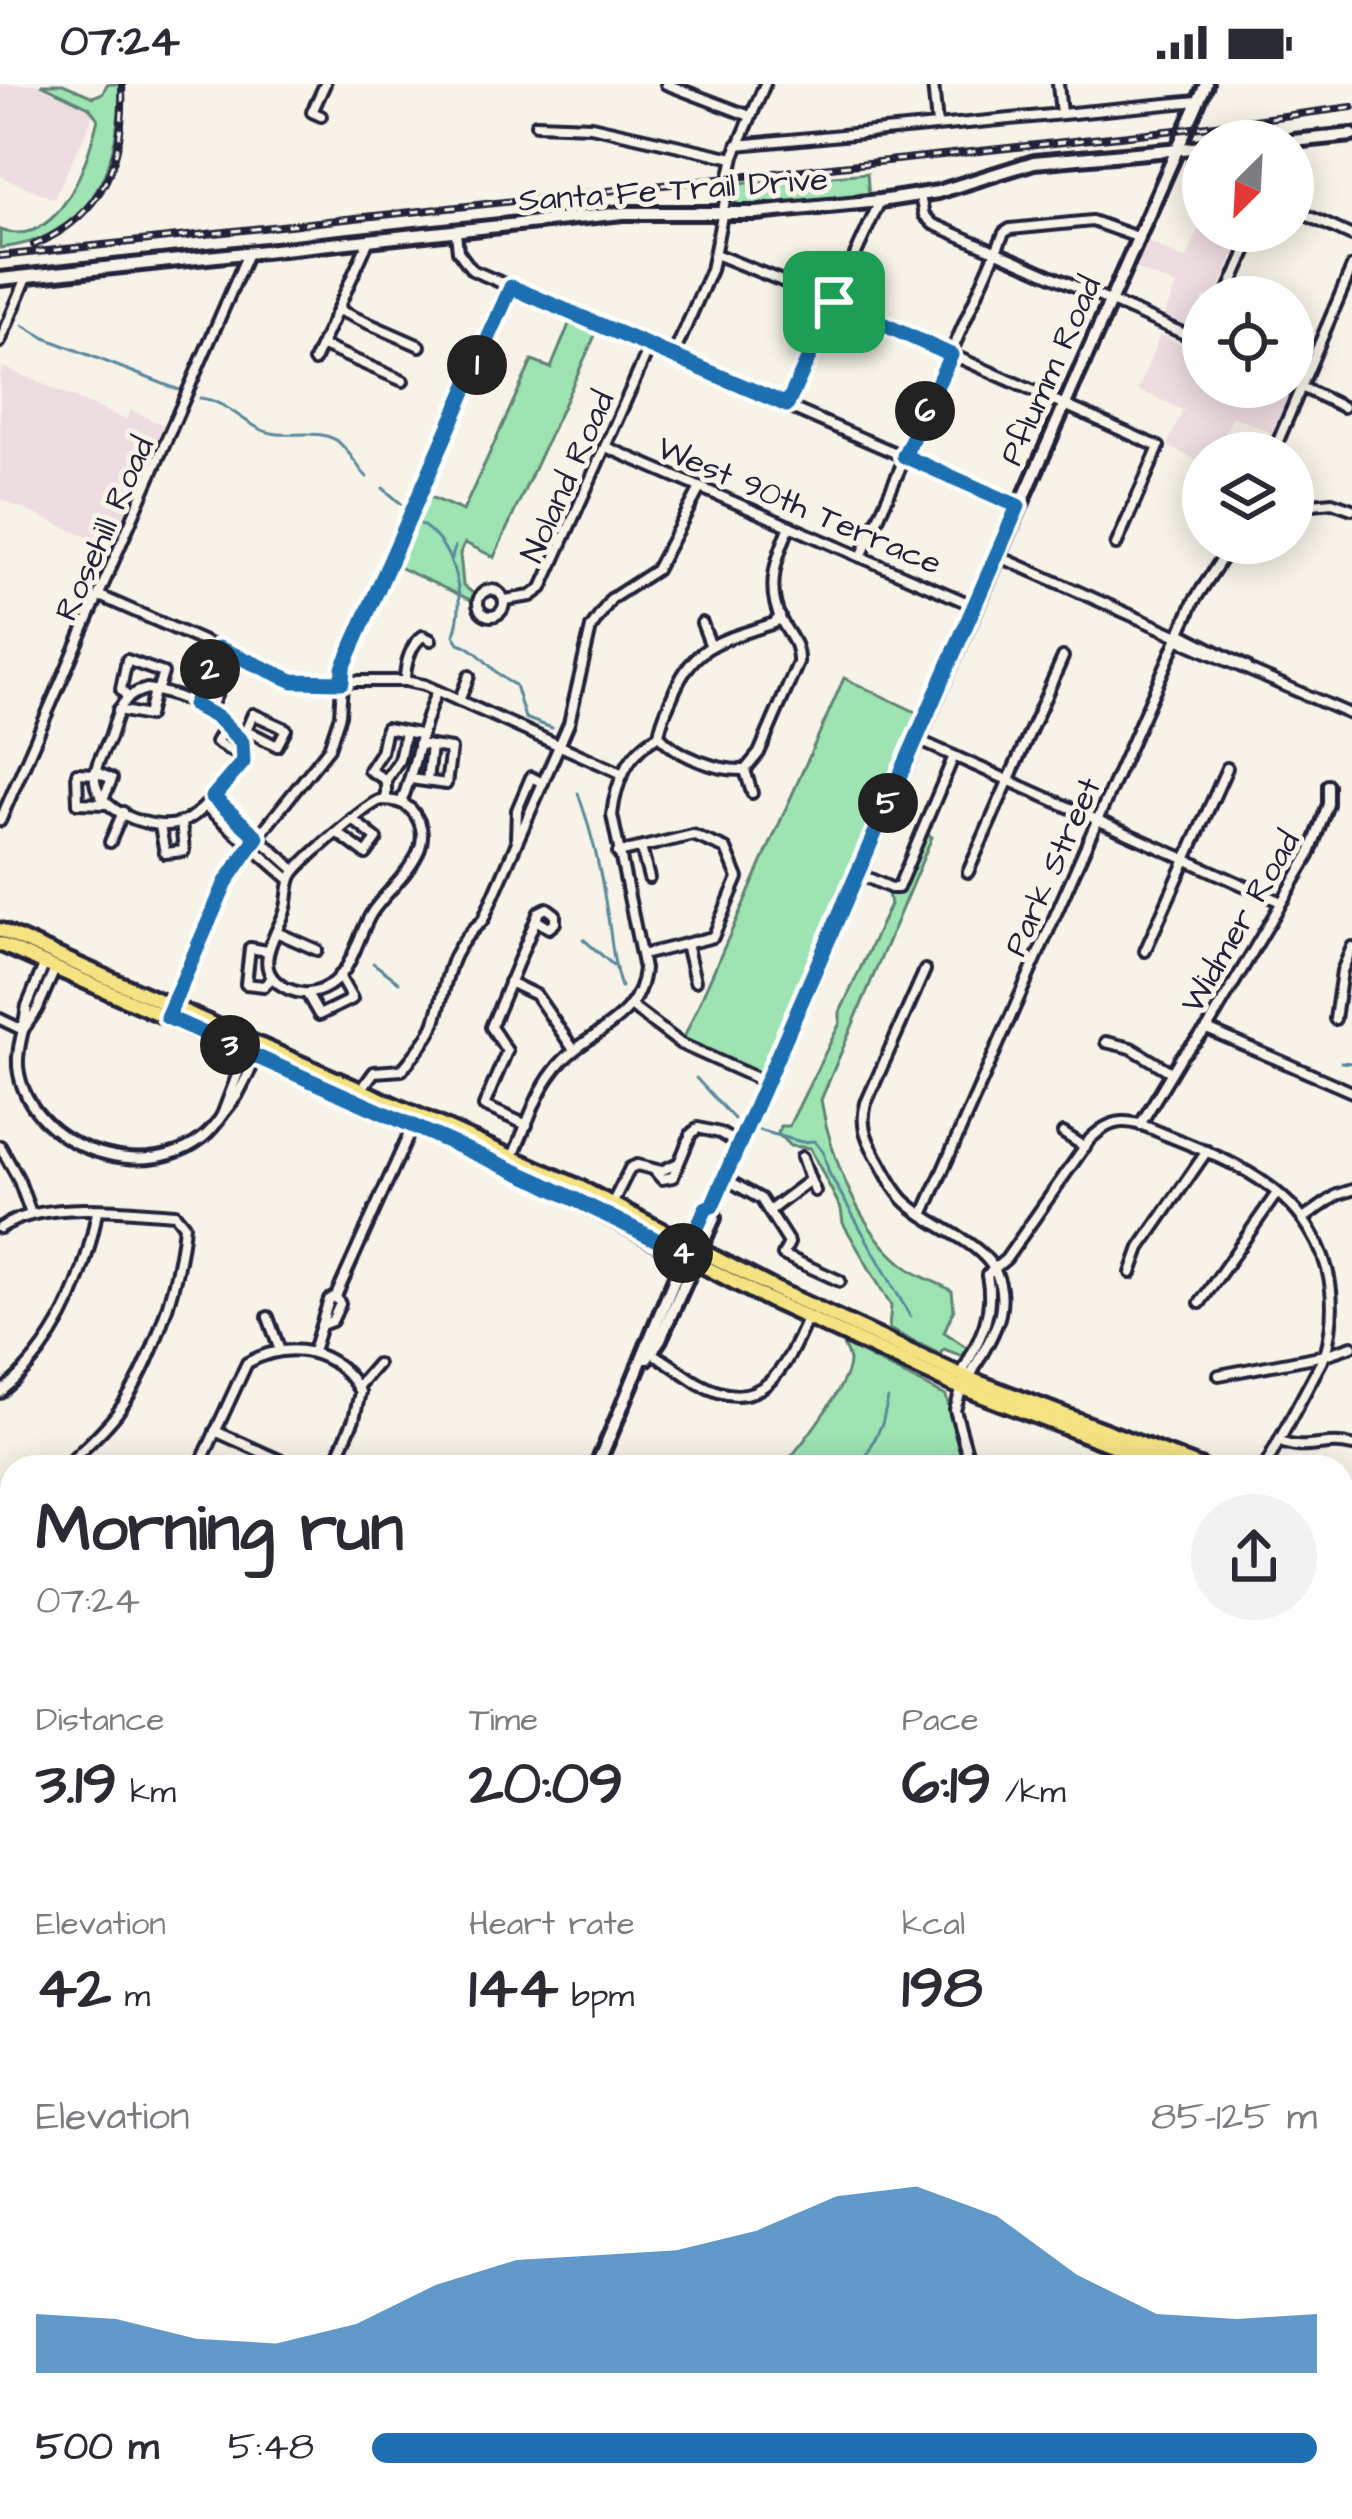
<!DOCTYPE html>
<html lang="en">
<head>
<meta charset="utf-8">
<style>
	body { margin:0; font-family:"Architects Daughter",sans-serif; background:#f2f2f3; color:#2b2b33; height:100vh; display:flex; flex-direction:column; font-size:45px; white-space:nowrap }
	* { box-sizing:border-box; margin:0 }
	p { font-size:39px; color:#7c7c81 }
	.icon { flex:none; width:66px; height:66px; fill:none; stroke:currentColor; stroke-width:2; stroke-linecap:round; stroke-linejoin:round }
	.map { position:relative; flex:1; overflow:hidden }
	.sheet { position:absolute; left:0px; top:1371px; width:1353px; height:1065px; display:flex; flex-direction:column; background:#fff; border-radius:36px 36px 0 0; box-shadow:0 6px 30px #0003 }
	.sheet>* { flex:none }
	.needle { width:78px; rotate:204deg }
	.fabs { position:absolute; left:1182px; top:36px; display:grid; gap:24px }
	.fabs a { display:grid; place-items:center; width:132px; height:132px; border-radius:50%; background:#fff; box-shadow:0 6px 30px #0003; font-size:60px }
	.pin { position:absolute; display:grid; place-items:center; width:102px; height:102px; color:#fff; margin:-51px; border-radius:24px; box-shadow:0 6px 18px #0006 }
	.km { position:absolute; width:60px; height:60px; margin:-30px; border-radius:50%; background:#222; color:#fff; font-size:33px; line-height:60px; text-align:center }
	.round { display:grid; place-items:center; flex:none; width:126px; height:126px; border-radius:63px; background:#f2f2f3 }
	.head { display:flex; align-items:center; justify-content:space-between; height:204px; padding:0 36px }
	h1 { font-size:66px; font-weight:700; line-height:90px }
	.figures { display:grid; grid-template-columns:repeat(3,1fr); gap:18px; height:204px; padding:12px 36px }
	.figures div { display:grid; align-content:center }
	.figures b { font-size:60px; font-weight:700 }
	.figures small { font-size:33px; font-weight:400 }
	.figures p { font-size:33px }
	.chart { height:336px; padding:24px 36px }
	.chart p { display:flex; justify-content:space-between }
	.chart svg { width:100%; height:216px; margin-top:12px; fill:#1f6fb2; opacity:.7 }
	ul { padding:0 36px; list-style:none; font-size:39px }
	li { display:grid; grid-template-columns:192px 144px 1fr; align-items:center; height:90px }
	li i { height:30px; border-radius:15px; background:#1f6fb2 }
	.status { display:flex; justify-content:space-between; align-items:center; height:84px; padding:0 60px; background:#fff; direction:ltr }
	.status svg { height:33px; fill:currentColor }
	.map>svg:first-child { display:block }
	.built { fill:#eedde0 }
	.green { fill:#9de4b2; stroke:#608376; stroke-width:3 }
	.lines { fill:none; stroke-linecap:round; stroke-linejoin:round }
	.stream { stroke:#5a899d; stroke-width:3 }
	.street-casing { stroke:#22223b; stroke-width:16 }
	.secondary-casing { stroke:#22223b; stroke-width:20 }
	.primary-casing { stroke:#22223b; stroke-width:21 }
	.street { stroke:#f7f3e8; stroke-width:8 }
	.secondary { stroke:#f7f3e8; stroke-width:10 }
	.primary { stroke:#f5e382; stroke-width:12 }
	.rail-casing { stroke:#22223b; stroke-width:8 }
	.rail { stroke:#f7f3e8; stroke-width:3; stroke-dasharray:9; stroke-linecap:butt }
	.route-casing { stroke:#fff; stroke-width:24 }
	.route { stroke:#1f6fb2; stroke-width:15 }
	.labels { text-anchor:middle; stroke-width:10; stroke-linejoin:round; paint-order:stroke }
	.street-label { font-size:33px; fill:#22223b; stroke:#f7f3e8 }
</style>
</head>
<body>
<div class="status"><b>07:24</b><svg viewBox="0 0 49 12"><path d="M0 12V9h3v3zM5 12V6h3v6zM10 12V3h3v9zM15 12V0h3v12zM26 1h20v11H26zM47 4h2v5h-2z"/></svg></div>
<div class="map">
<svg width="1352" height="2435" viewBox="0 0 1352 2435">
	<rect width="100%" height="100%" fill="#f7f3e8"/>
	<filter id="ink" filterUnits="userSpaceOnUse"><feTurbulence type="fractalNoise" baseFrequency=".00833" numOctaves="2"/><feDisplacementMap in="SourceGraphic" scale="24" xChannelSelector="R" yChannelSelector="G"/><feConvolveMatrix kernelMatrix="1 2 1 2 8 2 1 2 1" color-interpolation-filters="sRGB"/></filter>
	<g filter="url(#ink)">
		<g class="built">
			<path d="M0 0H50L98 22 54 115 0 92Z"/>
			<path d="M1200 143 1243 161 1238 171 1233 172 1216 213H1203L1202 251 1163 234 1176 202 1132 183 1144 156 1186 176Z"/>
			<path d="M1160 251 1187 263 1190 258 1203 264V303H1278L1294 310 1276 351 1233 332 1216 369H1203V379L1167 362 1183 326 1138 306Z"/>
			<path d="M3 283 126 336 131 326 166 342 112 464 0 415V291Z"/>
		</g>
		<g class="green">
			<path d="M41 0H63L93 13 103 9 107 0H120C120 83 93 154 0 164V146C60 166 87 80 98 35L89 23Z"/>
			<path d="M867 89 869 113 746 123 735 119 736 100Z"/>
			<path d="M572 233 598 245 494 473 465 459 460 469 463 501 475 511V518L394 481 424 410 463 427 532 277 551 284Z"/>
			<path d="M844 594 922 631 764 987 757 989 683 956Z"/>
			<path d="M927 751 932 753 821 1016C830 1072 860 1150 909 1185 921 1194 938 1198 952 1207L954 1225 944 1248 968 1264 962 1272 944 1265 940 1270 889 1245 891 1222 843 1139 841 1125 810 1064 790 1062 778 1050 780 1042H789L840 939V928L890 821 888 809 903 805Z"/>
			<path d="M843 1260 946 1312 967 1383H781C798 1367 849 1300 849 1278 849 1272 845 1266 843 1260Z"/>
		</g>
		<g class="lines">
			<g class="stream">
				<path d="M23 241 45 254 179 306"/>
				<path d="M200 314C225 317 239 335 260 345 283 357 315 343 336 356 349 365 356 382 367 393"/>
				<path d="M383 404 406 424"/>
				<path d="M419 439C454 460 467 512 454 551L459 559C482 566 492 591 515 601L525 634 552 644"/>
				<path d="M451 477 455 462"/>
				<path d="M578 709C592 748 601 787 607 828 612 854 612 878 621 903"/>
				<path d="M583 855 613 881"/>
				<path d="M373 879 399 898"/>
				<path d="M1341 978 1352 979"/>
				<path d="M696 994 734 1035"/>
				<path d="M758 1046 802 1058 814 1057 823 1068 829 1089 910 1232"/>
				<path d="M861 1383 882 1340 888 1315"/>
				<path d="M1341 1536 1352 1535"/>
				<path d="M0 1610 12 1615"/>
				<path d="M0 2246 12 2245"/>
				<path d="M689 2424 691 2435"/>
				<path d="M719 2424 720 2435"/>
				<path d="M1090 2424 1108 2435"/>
			</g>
			<defs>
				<g id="street">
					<path d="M666 0 750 32"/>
					<path d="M933 0 937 41"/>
					<path d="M1058 0 1061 30"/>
					<path d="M321 32 312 28 325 0"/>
					<path d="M536 40 591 42 733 74"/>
					<path d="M737 61 1198 17"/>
					<path d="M1193 80 1203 85"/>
					<path d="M920 112 924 131 933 140 1203 258"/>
					<path d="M1293 125 1352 152"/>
					<path d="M456 149 458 167 472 186 1018 422"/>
					<path d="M715 170 834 218 1159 363 1116 461"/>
					<path d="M1226 213 1255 147"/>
					<path d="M338 226 420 262"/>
					<path d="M0 258 27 193"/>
					<path d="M323 262 403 297"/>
					<path d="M673 272 711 186 734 72 765 0"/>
					<path d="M314 277 369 156"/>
					<path d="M1293 299 1343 323"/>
					<path d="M787 321 880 117"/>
					<path d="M606 363 975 522"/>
					<path d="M1273 369 1352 183"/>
					<path d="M1293 422 1332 418 1352 425"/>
					<path d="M998 472 1178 552"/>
					<path d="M861 473 1004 149 1010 145 1092 137 1137 153"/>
					<circle cx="491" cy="519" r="13"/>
					<path d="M100 512 293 597H405L424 601 623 690"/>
					<path d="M505 516 531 512 542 504 650 262"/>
					<path d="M702 539 710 560"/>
					<path d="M1180 549 1247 583"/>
					<path d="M1177 555 1352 631"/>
					<path d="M405 597C405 582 410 560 423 552L431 556"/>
					<path d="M147 605C182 611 227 630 244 664 244 682 235 690 223 703 210 717 198 732 180 739 154 748 98 728 95 697 94 681 104 667 110 653 118 629 119 612 147 605Z"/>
					<path d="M198 611 213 618 226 590 211 583"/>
					<path d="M127 613 121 605 127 576 163 589 157 607"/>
					<path d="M197 614 219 564"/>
					<path d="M459 617 469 592"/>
					<path d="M118 626 148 632 154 606"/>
					<path d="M226 641 216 658 244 675"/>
					<path d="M659 651C677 672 717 687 745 686"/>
					<path d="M238 652 246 646 253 630 286 645 277 662 246 646"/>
					<path d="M918 656 1281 818"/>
					<path d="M745 686 759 669 798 579C799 559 789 552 781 536 765 503 777 472 790 442"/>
					<path d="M745 686 752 709"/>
					<path d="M96 688 112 695 103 715"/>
					<path d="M95 690 77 689 78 719 105 720"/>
					<path d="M411 695 446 700 451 665 418 660"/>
					<path d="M386 696 399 676 405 648"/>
					<path d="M427 697 431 662"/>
					<path d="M213 713 295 786"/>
					<path d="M386 715V696L369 686 381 668 386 644 419 650"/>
					<path d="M381 716C394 716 406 718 414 729 442 767 389 801 371 830 356 855 352 892 323 905 310 911 300 910 288 905 249 887 275 855 285 827 289 816 287 802 292 792 297 780 369 719 381 716Z"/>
					<path d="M401 719C416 682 420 644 437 607"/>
					<path d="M205 722 290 796"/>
					<path d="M0 737 248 169"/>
					<path d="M160 742 165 769 184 767 181 738"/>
					<path d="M339 750 366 770 377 755 352 735"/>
					<path d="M516 754 517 726 531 693 543 699"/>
					<path d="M110 758 123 728"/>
					<path d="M641 764 649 794"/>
					<path d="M618 769 693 751 726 765 738 794 713 853 642 871"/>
					<path d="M968 788 1063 573"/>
					<path d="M857 789 891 804H898L954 672"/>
					<path d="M276 848 317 866"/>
					<path d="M686 860 695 897"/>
					<path d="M267 867 250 864 246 900 264 902 272 894"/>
					<path d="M1145 867 1227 684"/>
					<path d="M44 881 27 922 23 946 37 926 55 885"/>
					<path d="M925 886 866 1019C860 1040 866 1054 876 1072 885 1087 893 1106 906 1118 943 1153 1013 1162 1000 1230 995 1251 981 1270 972 1289L965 1293"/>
					<path d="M509 898 536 911 574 966"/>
					<path d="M307 910 319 931 352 915 339 892"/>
					<path d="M632 923 681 960 765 998"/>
					<path d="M170 926 234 783 329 664 340 631 343 584 511 203"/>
					<path d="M0 935 23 946C20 958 17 970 18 983 28 1072 175 1111 222 1031"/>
					<path d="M1335 935 1342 887 1352 863"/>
					<path d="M1207 945 1352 1008"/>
					<path d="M1106 958 1131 964 1171 988"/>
					<path d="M246 968 222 1031 237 1012 257 973"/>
					<path d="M361 1006 374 988 402 986C413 972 429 955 435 938 450 892 444 871 483 836L569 639 591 544 611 515 656 486 700 404"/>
					<path d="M527 1041 484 1022 507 967 491 943 539 828 547 824 555 830V839L549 844 536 836"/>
					<path d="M1140 1041 1181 973 1207 945 1309 772 1328 720V701"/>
					<path d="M1063 1049 1085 1063"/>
					<path d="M0 1062 18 1094 31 1130"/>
					<path d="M513 1072C526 1044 535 1011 554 987 583 947 639 942 644 885L612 731C616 697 628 668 659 651 661 635 669 621 675 606 697 556 727 556 774 539L780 532"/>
					<path d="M655 1087 662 1095 673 1093 691 1050 698 1044 720 1049 738 1060"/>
					<path d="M724 1094 761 1115 789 1159 783 1171 840 1197"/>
					<path d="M810 1096 815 1107"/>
					<path d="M612 1120 630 1084 637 1081 661 1087 676 1080"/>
					<path d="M769 1127 810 1096 802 1073"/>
					<path d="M923 1131 1194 517 1232 459"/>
					<path d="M1303 1135 1337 1111 1352 1106"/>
					<path d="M0 1144C43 1115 124 1127 175 1130L184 1141C179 1199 153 1280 118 1328 103 1348 83 1365 65 1383"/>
					<path d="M1131 1189 1140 1164 1207 1067"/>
					<path d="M987 1191 1006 1175 1090 1055C1099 1047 1108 1039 1122 1038 1137 1037 1152 1045 1166 1051 1219 1072 1279 1095 1310 1146 1334 1184 1337 1228 1325 1271L1219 1291"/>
					<path d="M1200 1219 1277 1109"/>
					<path d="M268 1233 280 1267"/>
					<path d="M324 1240 332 1237 340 1220 336 1212"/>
					<path d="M313 1267 329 1216 336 1212 413 1041"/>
					<path d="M650 1268C668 1277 681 1289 698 1299 762 1335 786 1283 807 1235"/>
					<path d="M358 1302 377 1280"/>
					<path d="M0 1309C57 1263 84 1198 97 1128"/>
					<path d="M215 1347 295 1383"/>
					<path d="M1279 1357C1303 1370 1327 1354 1352 1362"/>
					<path d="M199 1383 247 1279C289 1256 336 1264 360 1308L354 1335 333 1383"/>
					<path d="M971 1383 955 1326 965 1293 964 1285C981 1253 995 1228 987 1191"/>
					<path d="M1265 1383 1325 1271 1352 1262"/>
					<path d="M0 1465 12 1445"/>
					<path d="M1341 1623 1352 1626"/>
					<path d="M0 1667 12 1670"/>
					<path d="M1341 1801 1352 1776"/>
					<path d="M0 1843 12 1813"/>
					<path d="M1341 1899 1352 1898"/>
					<path d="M1341 1995H1352"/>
					<path d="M0 2061 12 2059"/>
					<path d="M1341 2151 1352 2147"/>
					<path d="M1341 2283 1352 2285"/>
					<path d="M0 2345 12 2351"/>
					<path d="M6 2347 12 2335"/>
					<path d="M568 2424 590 2435"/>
					<path d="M808 2424 811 2435"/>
					<path d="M889 2424 908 2435"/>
					<path d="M1291 2424 1320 2435"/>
					<path d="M61 2435V2424"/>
					<path d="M161 2435 166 2424"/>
					<path d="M297 2435 302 2424"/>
					<path d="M525 2435 530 2424"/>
				</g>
				<g id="secondary">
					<path d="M1293 57 1352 51"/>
					<path d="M0 195 623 129H756L880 117 938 108 1034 78 1203 63"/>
					<path d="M647 1274 660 1255 714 1134 712 1122"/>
					<path d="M596 1383C635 1297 666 1209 706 1124L712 1122 1206 0"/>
					<path d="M0 1736 12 1741"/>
					<path d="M1053 2424 1068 2435"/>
					<path d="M128 2435 133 2424"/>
				</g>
				<g id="primary">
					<path d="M0 846 577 1102 773 1204 965 1293 1201 1383"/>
					<path d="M0 860 541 1098 769 1216 954 1301 1169 1383"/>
					<path d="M1341 1445 1352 1450"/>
					<path d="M1341 1458 1352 1463"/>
				</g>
			</defs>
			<use href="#street" class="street-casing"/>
			<use href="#secondary" class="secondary-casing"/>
			<use href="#primary" class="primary-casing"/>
			<use href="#street" class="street"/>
			<use href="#secondary" class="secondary"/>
			<use href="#primary" class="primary"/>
			<defs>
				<g id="rail">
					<path d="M34 161C106 130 125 73 122 0"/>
					<path d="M0 172 1185 45 1352 23"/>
				</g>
			</defs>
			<use href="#rail" class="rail-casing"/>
			<use href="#rail" class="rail"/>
		</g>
	</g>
	<g class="lines" filter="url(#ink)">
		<defs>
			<path id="route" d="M511 203 787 321 834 218 951 271 904 372 1018 422 712 1122 706 1124 685 1170 542 1099 167 933 226 798 257 753 213 713 243 678 242 658 218 634 194 621 219 564 293 597 342 598 343 584Z"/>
		</defs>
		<use href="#route" class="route-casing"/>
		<use href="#route" class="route"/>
	</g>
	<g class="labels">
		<g class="street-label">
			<text transform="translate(673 104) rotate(-4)" y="12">Santa Fe Trail Drive</text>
			<text transform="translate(1049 286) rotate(-66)" y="12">Pflumm Road</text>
			<text transform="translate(566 392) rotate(-66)" y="12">Noland Road</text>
			<text transform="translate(800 420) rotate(23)" y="12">West 90th Terrace</text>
			<text transform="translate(103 444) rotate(-66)" y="12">Rosehill Road</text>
			<text transform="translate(1051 782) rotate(-66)" y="12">Park Street</text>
			<text transform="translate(1239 837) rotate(-60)" y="12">Widmer Road</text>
		</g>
	</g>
</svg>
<div class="fabs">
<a><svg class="needle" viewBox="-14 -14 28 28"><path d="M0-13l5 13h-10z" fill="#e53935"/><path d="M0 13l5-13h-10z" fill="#7c7c81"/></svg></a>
<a><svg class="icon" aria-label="locate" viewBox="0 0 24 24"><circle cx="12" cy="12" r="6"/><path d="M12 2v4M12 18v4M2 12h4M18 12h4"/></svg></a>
<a><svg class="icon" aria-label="layers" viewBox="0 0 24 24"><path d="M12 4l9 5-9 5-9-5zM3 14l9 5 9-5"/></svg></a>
</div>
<div class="pin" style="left:834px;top:218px;background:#1e9e55"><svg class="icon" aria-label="arrive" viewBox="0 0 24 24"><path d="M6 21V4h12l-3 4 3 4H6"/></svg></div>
<b class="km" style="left:477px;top:281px">1</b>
<b class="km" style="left:210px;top:585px">2</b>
<b class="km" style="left:230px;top:961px">3</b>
<b class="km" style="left:683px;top:1169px">4</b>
<b class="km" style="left:888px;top:719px">5</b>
<b class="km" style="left:925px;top:327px">6</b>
<section class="sheet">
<div class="head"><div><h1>Morning run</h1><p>07:24</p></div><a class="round"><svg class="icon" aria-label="share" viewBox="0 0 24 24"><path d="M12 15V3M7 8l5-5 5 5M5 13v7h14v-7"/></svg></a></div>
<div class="figures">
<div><p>Distance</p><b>3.19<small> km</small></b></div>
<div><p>Time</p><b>20:09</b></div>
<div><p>Pace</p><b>6:19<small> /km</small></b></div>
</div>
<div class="figures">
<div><p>Elevation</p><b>42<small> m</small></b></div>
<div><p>Heart rate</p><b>144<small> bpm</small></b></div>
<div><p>kcal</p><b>198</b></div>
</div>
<div class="chart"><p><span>Elevation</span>85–125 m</p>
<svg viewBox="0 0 160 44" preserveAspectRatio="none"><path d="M0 44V32L10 33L20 37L30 38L40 34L50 26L60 21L70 20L80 19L90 15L100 8L110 6L120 12L130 24L140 32L150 33L160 32V44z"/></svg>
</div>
<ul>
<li><b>500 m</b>5:48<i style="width:100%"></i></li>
</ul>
</section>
</div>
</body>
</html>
